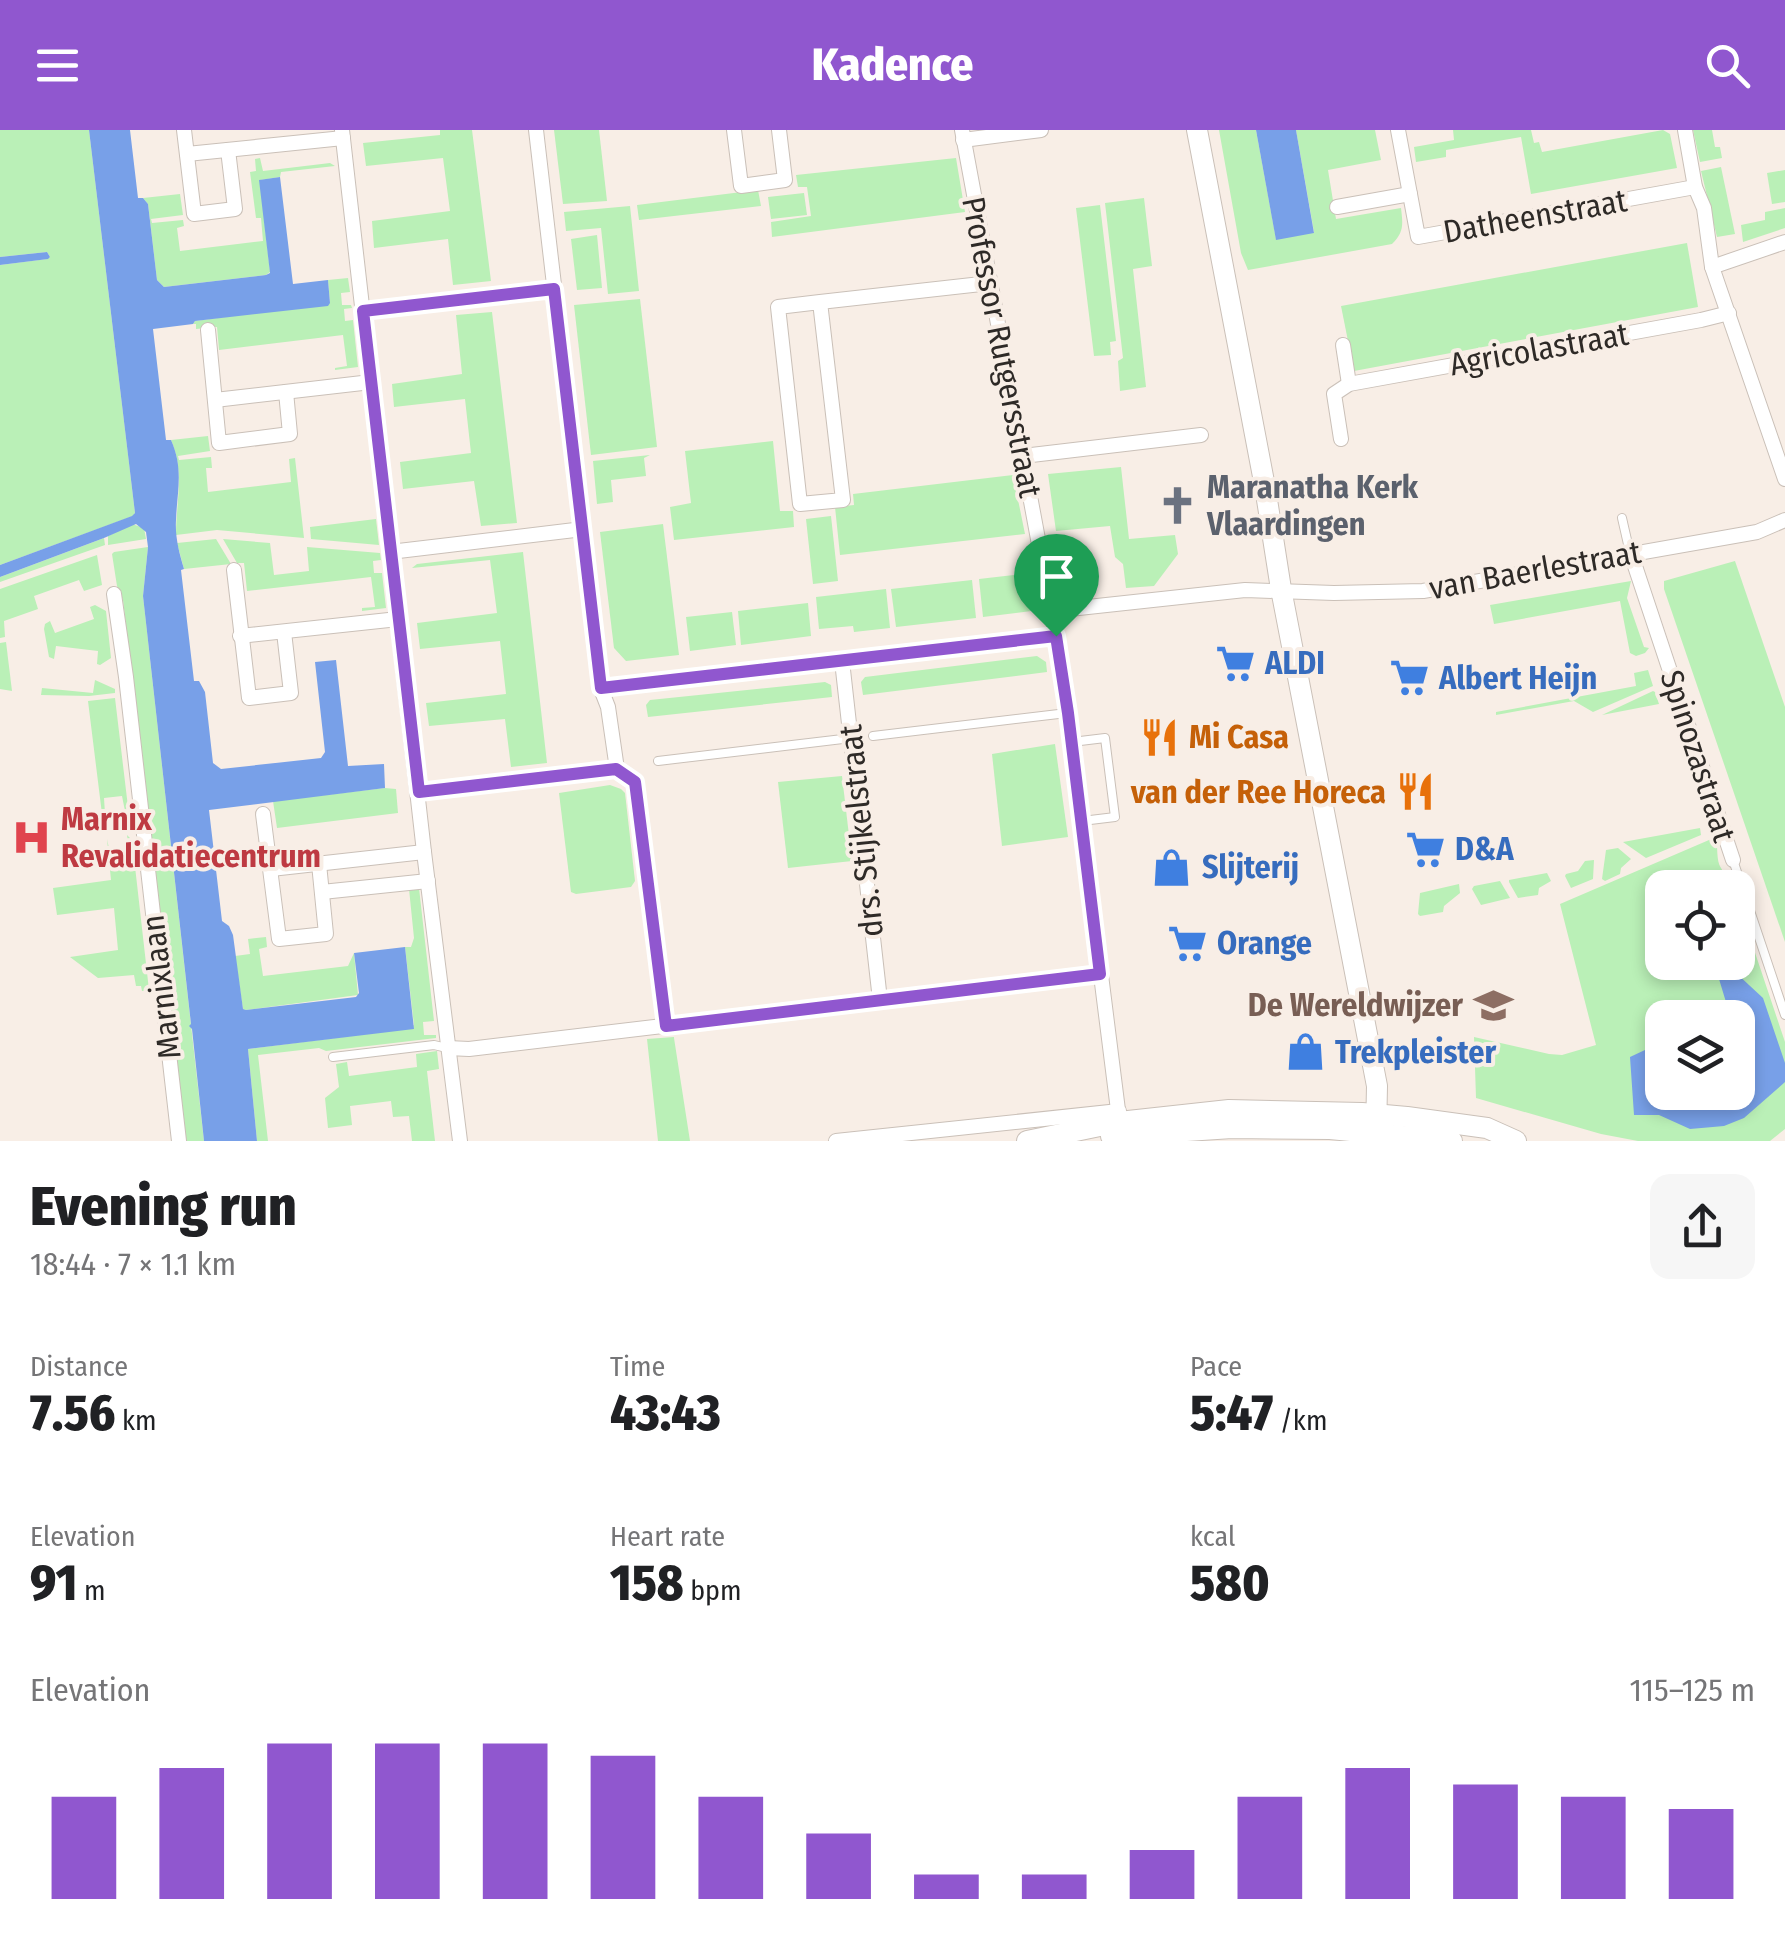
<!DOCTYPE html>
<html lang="en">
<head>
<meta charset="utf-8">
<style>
	body { margin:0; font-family:"Fira Sans Condensed",sans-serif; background:#f6f6f6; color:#202124; height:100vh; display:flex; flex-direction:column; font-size:38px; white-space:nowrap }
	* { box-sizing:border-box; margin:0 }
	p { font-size:32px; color:#757577 }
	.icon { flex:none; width:55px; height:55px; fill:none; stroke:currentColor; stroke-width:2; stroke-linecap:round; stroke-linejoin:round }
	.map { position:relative; height:1011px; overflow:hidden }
	.side { display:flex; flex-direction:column; background:#fff; flex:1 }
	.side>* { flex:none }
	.fabs { position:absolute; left:1645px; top:740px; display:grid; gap:20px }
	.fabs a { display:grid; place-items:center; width:110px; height:110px; border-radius:20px; background:#fff; box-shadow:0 5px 15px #0003; font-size:50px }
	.pin { position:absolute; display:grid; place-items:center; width:85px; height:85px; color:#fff; margin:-102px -42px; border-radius:50% 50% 50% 0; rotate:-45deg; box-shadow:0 0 10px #0007 }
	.pin .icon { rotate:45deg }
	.round { display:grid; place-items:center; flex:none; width:105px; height:105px; border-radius:20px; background:#f6f6f6 }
	.overview { display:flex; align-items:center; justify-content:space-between; height:170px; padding:0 30px }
	h1 { font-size:55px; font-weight:800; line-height:75px }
	.figures { display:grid; grid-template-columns:repeat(3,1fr); gap:15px; height:170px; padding:10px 30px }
	.figures div { display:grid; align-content:center }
	.figures b { font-size:50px; font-weight:800 }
	.figures small { font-size:28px; font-weight:400 }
	.figures p { font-size:28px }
	.chart { height:280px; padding:20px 30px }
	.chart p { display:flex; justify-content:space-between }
	.chart svg { width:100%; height:180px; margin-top:10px; stroke:#9057cf; stroke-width:6 }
	header { display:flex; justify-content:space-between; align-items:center; height:130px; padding:0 30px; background:#9057cf; color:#fff; font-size:45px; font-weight:800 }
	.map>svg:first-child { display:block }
	.green { fill:#baf0b7; fill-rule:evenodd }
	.water { fill:#78a0e8 }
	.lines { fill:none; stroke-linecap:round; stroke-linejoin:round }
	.lane-casing { stroke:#cac0b8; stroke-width:10 }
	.street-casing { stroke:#cac0b8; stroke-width:16 }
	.secondary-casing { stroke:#cac0b8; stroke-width:22 }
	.lane { stroke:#fff; stroke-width:8 }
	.street { stroke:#fff; stroke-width:14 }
	.secondary { stroke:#fff; stroke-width:20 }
	.route-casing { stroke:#fff; stroke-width:20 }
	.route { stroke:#9057cf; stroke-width:12 }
	.labels { text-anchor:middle; stroke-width:8; stroke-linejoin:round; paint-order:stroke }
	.street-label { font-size:32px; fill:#2e2a27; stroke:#f8eee6 }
	.worship-label { font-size:32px; font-weight:bold; fill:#5b616d; stroke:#f8eee6; text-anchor:start }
	.shop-label { font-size:32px; font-weight:bold; fill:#366cbe; stroke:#f8eee6; text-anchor:start }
	.food-label { font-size:32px; font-weight:bold; fill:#c56008; stroke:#f8eee6; text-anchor:start }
	.health-label { font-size:32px; font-weight:bold; fill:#be3a42; stroke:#f8eee6; text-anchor:start }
	.education-label { font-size:32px; font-weight:bold; fill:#785e54; stroke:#f8eee6; text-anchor:end }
</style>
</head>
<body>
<header><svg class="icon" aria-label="menu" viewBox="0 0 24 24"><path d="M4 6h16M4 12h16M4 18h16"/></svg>Kadence<svg class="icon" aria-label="search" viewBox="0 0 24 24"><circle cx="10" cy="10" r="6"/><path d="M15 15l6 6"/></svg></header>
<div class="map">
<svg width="1785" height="1011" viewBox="0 0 1785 1011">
	<rect width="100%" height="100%" fill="#f8eee6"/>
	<g class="green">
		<path d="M0 0H89L135 383 133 386 0 435V135L47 129 50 127 47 122 0 127Z"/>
		<path d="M440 0H472L491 151 453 155 448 109 374 118 372 91 450 81 443 28 366 36 363 13 440 5Z"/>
		<path d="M554 0H599L607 71 563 74Z"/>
		<path d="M1219 0H1256L1276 109 1314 102 1296 0H1375L1381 30 1328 40 1336 89 1401 78C1403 95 1404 102 1392 114L1248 140 1241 123Z"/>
		<path d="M1453 0H1531L1534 13 1539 12 1542 22 1663 0 1670 4 1677 38 1531 64 1521 7 1446 20V27L1416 32 1414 17 1454 10Z"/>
		<path d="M1693 0H1712L1715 17H1720L1722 28 1700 32Z"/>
		<path d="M260 28 263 41 330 33 335 36 281 42 280 47 260 50 270 142 266 145 164 157 157 150 148 74 143 68 180 64 183 85 151 89 152 93 183 90 184 96 177 98 180 121 263 111 261 88H256L250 42 256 41 255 29Z"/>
		<path d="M956 28 965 82 772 107 771 92 811 86 807 57H798L796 45Z"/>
		<path d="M1721 37 1735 104 1717 107 1701 41Z"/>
		<path d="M1785 40V72L1772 74 1767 43Z"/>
		<path d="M758 60 761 76 639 90 637 75Z"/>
		<path d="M804 63 807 85 771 89 768 67Z"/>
		<path d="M1144 68 1152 136 1133 139 1146 257 1120 261 1118 231 1123 228 1105 73Z"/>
		<path d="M1100 75 1116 211 1110 212 1111 225 1094 226 1076 78Z"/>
		<path d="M630 76 639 161 608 164 601 98 566 101 564 82Z"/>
		<path d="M1785 78V98L1743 112 1741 95 1765 90V82Z"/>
		<path d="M597 105 602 158 577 160 571 109Z"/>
		<path d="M1687 113 1698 177 1354 241 1341 176Z"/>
		<path d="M348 148 350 162 341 163 342 175H351L352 178 344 179 345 191 353 190 358 237 335 240V238L347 236 343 205 219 220 217 197 196 199V194H193L195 191 330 173 328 150Z"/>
		<path d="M640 169 657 317 591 325 574 175Z"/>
		<path d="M492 182 517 393 481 396 474 351 403 359 400 332 471 323 465 269 394 277 392 254 462 244 456 185Z"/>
		<path d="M208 306 210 321 178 326 179 330 211 327 212 338H206L208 362 291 352 289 329 295 328 304 408 217 400 176 405C176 372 185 342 171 310Z"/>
		<path d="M773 311 780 381H793L794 397 674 410 670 377 691 373 685 321Z"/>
		<path d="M650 325 644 328 646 346 611 350 613 372 597 374 593 331Z"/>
		<path d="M1121 337 1129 409 1175 405 1178 424 1154 456 1126 458 1123 434 1115 427 1110 396 1056 401 1048 344Z"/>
		<path d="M1013 345 1025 404 840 425 835 377 854 375 853 364Z"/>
		<path d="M831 386 838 451 813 454 806 389Z"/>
		<path d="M376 389 379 415 311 409 310 397Z"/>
		<path d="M132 394 144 398 146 409 108 415V406Z"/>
		<path d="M663 394 679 525 626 531 614 518 600 402Z"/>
		<path d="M104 408 105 415 0 452V447Z"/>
		<path d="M216 409 231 434 184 439 177 413Z"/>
		<path d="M223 409 270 413 274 445 309 441 307 417 380 423 381 430 373 431 374 443H382L386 478 362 481V478L375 477 371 447 247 461 244 433H237Z"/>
		<path d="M148 417 143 466 204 1011H186L123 470 117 456 112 424 114 422Z"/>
		<path d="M523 422 547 633 511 637 505 589 429 596 426 573 506 564 500 511 420 519 417 493 497 483 490 430 412 438 417 434Z"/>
		<path d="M97 425 102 455 84 461 79 450 34 466 38 479 4 491 5 507 0 508V459Z"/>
		<path d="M1735 431 1785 577V812L1664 459V451Z"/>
		<path d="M1032 443 1039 480 983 487 979 449Z"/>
		<path d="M972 450 976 488 896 497 891 459Z"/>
		<path d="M1631 451 1627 468 1644 517 1649 518 1645 523 1636 526 1630 523 1620 471 1494 494 1490 475Z"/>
		<path d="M886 459 890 498 854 502 853 496 819 499 816 467Z"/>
		<path d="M808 473 811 506 741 515 738 481Z"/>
		<path d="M95 475 106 481 111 528 100 535 97 534 98 521 56 516 54 529 49 527 44 499 45 494 50 491 55 503 94 489 90 477Z"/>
		<path d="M732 482 736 515 690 521 686 487Z"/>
		<path d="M6 512 12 561 0 559V513Z"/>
		<path d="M1037 526 1046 532 1047 542 863 565 861 552 865 547Z"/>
		<path d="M1648 540 1653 556 1593 582 1574 571 1496 585V582L1636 556 1634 543Z"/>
		<path d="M95 550 115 559V563L89 566 41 565 42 558 93 563Z"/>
		<path d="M825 552 831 555 832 567 648 587 646 575 650 570Z"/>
		<path d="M1653 561 1655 562 1659 574 1602 585Z"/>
		<path d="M115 568 128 677 125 681 122 666 104 668 105 684H102L88 571Z"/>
		<path d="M1055 614 1068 707 1002 716 992 624Z"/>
		<path d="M842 646 852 731 788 738 778 652Z"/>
		<path d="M610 655 621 659 625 663 635 751 631 757 576 764 571 762 559 663Z"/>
		<path d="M385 658 396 659 398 683 277 698 273 671Z"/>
		<path d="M1700 698 1701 705 1646 728 1623 712Z"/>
		<path d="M127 705 132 710 149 860 142 861 141 856H136L134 845 98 848 70 827 118 820 114 778 57 785 53 758 111 750 107 709 110 723 129 720Z"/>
		<path d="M1716 707C1718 716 1716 731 1721 738 1726 747 1728 745 1732 757L1662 758V832H1738V772L1785 912V999L1770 1011H1638L1601 1004 1476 968 1474 907 1549 924 1562 925 1596 915 1560 774ZM1662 888H1738V962H1662Z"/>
		<path d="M1618 718 1631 729 1621 738 1620 744 1605 751 1602 749 1606 720Z"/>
		<path d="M1594 730 1593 749 1571 758 1565 746 1566 744 1578 741 1585 731Z"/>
		<path d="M1547 743 1551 751 1539 758 1538 765 1518 768 1509 752V750Z"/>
		<path d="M1500 751 1510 768 1481 775 1472 759 1474 756Z"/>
		<path d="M1459 754 1460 763 1444 776 1443 782 1420 786 1418 784 1420 763Z"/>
		<path d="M419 758 434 891 423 892 424 905H436V908L326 921 319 918 258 925 268 1011H257L248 919 406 899 414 895 405 817H411L414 808 409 759Z"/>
		<path d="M266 807 267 817 259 819 263 846 348 836 354 823 358 865 246 880 243 879 235 826 250 824 248 809Z"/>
		<path d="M674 907V908L690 1011H658L647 909Z"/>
		<path d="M437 921 439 939 427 941 435 1011H412L409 986 393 987 391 971 350 976 352 995 328 998 325 968 339 957 336 934 347 932 349 946 417 937 416 924Z"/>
	</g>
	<g class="water">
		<path d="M89 0H130L138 68H143L148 74 157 150 164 157 266 145 270 143 259 50 280 47 293 154 328 150 330 173 328 176 195 191 193 194 153 199 166 310H171C184 339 177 361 176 390 175 407 179 422 184 439L181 440 194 551H199L205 562 213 633 221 639 321 628 325 622 315 532 336 530 348 636 384 634 385 658 209 680 222 791 229 796 233 805 243 879 246 880 356 867 359 863 354 823 405 817 414 899 248 919 257 1011H204L192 899 189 896 191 894 143 466 148 417 146 402 136 394 104 408 0 447V435L132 386 135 383Z"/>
		<path d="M1256 0H1296L1314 103 1276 110Z"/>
		<path d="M47 122 50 127 48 129 0 135V127Z"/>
		<path d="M1735 842 1763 868 1785 933V952L1744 988 1724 996 1690 999 1659 985H1634L1630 927 1662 912V962H1738V888L1718 887 1729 882 1719 849Z"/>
	</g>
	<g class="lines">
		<defs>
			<g id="lane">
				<path d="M1622 388 1630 423"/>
				<path d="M873 606 1067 583"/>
				<path d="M1072 612 1105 608 1115 687 1082 691"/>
				<path d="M658 631 851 608"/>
				<path d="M1733 730 1785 885"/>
				<path d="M333 927 434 915 447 918"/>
			</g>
			<g id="street">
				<path d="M184 0 194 84 235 79 228 20"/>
				<path d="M342 0 424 722 460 1011"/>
				<path d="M536 0 601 559 608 577 617 639"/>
				<path d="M734 0 741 56 785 50 779 0"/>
				<path d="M962 0 1056 506 1068 583 1120 996"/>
				<path d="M1398 0 1418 107 1695 57"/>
				<path d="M1685 0 1695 57 1704 78 1712 137 1785 349"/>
				<path d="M963 10 1041 0"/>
				<path d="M187 24 343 8"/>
				<path d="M1337 77 1410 64"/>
				<path d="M1712 137 1785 112"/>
				<path d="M820 172 778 177 800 374 843 370 820 172 990 153"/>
				<path d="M363 181 554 159"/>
				<path d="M208 200 219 313 290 304 286 262"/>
				<path d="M1343 215 1349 254"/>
				<path d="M215 270 371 252"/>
				<path d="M1341 309 1334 264 1349 254 1701 190 1729 183"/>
				<path d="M1023 326 1201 305"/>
				<path d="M390 422 583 399"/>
				<path d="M1631 424 1733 730"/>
				<path d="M234 440 249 568 291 563 284 502"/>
				<path d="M114 464 126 547 179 1011"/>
				<path d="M1051 481 1245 460 1334 463 1423 461 1757 402 1785 390"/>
				<path d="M240 506 398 489"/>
				<path d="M842 531 880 870"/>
				<path d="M601 559 1056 506"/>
				<path d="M617 639 635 652 666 896"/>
				<path d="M419 662 617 639"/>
				<path d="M263 684 279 809 326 804 319 734"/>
				<path d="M271 739 424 722"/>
				<path d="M322 762 428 751"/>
				<path d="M448 918 469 919 1100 844"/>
				<path d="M836 1011 1119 981"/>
			</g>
			<g id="secondary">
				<path d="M1197 0 1265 357 1281 459 1377 956 1376 1004"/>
				<path d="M1111 1006 1232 998 1330 999 1452 1011"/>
				<path d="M1027 1011 1119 992 1229 980 1362 983 1407 987 1487 998 1516 1011"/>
			</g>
		</defs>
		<use href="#lane" class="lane-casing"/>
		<use href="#street" class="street-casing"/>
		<use href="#secondary" class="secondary-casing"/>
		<use href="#lane" class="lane"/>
		<use href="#street" class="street"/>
		<use href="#secondary" class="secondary"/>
	</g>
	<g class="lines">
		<defs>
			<path id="route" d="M554 159 601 558 1056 506 1068 583 1100 844 666 896 635 652 616 639 419 662 363 181Z"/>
		</defs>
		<use href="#route" class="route-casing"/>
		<use href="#route" class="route"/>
	</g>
	<defs>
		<symbol id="church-bare" viewBox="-9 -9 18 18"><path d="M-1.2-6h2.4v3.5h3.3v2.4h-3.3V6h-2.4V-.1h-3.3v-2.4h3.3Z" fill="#6b7280" stroke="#f8eee6" stroke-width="2.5" paint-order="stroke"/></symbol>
		<symbol id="supermarket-bare" viewBox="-9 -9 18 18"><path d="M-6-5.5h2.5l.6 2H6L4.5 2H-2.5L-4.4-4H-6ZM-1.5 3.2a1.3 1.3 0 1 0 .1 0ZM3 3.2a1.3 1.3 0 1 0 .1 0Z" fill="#3f7fe0" stroke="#f8eee6" stroke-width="2.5" paint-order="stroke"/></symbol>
		<symbol id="restaurant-bare" viewBox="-9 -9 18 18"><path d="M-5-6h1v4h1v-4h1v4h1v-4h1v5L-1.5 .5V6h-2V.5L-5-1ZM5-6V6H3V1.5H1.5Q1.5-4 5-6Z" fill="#e8710a" stroke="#f8eee6" stroke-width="2.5" paint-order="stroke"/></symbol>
		<symbol id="hospital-bare" viewBox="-9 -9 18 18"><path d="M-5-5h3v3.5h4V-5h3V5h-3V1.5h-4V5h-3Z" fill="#e0444e" stroke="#f8eee6" stroke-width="2.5" paint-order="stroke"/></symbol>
		<symbol id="shop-bare" viewBox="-9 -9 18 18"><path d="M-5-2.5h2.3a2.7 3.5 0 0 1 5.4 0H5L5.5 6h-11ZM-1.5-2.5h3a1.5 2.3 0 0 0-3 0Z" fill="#3f7fe0" stroke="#f8eee6" stroke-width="2.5" paint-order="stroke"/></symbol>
		<symbol id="school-bare" viewBox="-9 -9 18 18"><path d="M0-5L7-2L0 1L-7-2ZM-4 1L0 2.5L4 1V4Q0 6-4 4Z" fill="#8d6e63" stroke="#f8eee6" stroke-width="2.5" paint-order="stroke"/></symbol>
	</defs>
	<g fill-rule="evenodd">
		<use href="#church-bare" x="1150" y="348" width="55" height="55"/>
		<use href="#supermarket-bare" x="1208" y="506" width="55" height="55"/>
		<use href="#supermarket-bare" x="1382" y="520" width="55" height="55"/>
		<use href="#restaurant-bare" x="1132" y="580" width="55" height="55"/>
		<use href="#restaurant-bare" x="1388" y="634" width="55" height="55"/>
		<use href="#hospital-bare" x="4" y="680" width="55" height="55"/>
		<use href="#supermarket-bare" x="1398" y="692" width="55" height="55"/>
		<use href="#shop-bare" x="1144" y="710" width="55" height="55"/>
		<use href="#supermarket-bare" x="1160" y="786" width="55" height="55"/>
		<use href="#school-bare" x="1466" y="848" width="55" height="55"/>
		<use href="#shop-bare" x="1278" y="894" width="55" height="55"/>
	</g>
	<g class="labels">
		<g class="street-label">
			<text transform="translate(1535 86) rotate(-10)" y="11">Datheenstraat</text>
			<text transform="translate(1002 217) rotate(79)" y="11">Professor Rutgersstraat</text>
			<text transform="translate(1539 219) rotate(-10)" y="11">Agricolastraat</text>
			<text transform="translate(1535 440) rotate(-10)" y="11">van Baerlestraat</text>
			<text transform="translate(1698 626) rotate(72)" y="11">Spinozastraat</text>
			<text transform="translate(861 701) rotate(-96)" y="11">drs. Stijkelstraat</text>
			<text transform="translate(161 857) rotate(-97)" y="11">Marnixlaan</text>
		</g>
		<g class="worship-label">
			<text x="1207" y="368">Maranatha Kerk<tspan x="1207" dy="37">Vlaardingen</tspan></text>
		</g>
		<g class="shop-label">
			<text x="1265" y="544">ALDI</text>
			<text x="1439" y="559">Albert Heijn</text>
			<text x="1455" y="730">D&amp;A</text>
			<text x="1202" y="748">Slijterij</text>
			<text x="1217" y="824">Orange</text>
			<text x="1335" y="933">Trekpleister</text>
		</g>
		<g class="food-label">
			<text x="1189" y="618">Mi Casa</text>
			<text x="1386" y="673" text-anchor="end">van der Ree Horeca</text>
		</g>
		<g class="health-label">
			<text x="61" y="700">Marnix<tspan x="61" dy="37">Revalidatiecentrum</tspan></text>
		</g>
		<g class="education-label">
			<text x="1463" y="886">De Wereldwijzer</text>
		</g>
	</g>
</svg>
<div class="fabs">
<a><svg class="icon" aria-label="locate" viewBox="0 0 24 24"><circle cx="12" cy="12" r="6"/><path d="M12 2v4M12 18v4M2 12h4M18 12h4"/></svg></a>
<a><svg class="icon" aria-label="layers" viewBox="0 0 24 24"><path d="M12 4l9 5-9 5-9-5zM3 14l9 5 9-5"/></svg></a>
</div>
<div class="pin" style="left:1056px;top:506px;background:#1e9e55"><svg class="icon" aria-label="arrive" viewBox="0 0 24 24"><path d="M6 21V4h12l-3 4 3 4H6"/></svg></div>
</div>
<section class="side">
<div class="overview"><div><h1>Evening run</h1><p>18:44 · 7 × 1.1 km</p></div><a class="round"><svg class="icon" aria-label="share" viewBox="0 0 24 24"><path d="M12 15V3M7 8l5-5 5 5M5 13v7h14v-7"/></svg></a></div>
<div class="figures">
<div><p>Distance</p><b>7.56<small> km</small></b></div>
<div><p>Time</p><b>43:43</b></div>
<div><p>Pace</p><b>5:47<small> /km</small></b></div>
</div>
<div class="figures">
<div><p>Elevation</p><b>91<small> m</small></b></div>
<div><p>Heart rate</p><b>158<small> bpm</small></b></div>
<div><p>kcal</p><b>580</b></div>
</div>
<div class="chart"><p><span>Elevation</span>115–125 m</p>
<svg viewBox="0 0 160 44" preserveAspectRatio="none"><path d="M5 44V19M15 44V12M25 44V6M35 44V6M45 44V6M55 44V9M65 44V19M75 44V28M85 44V38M95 44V38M105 44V32M115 44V19M125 44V12M135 44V16M145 44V19M155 44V22"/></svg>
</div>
</section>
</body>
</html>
